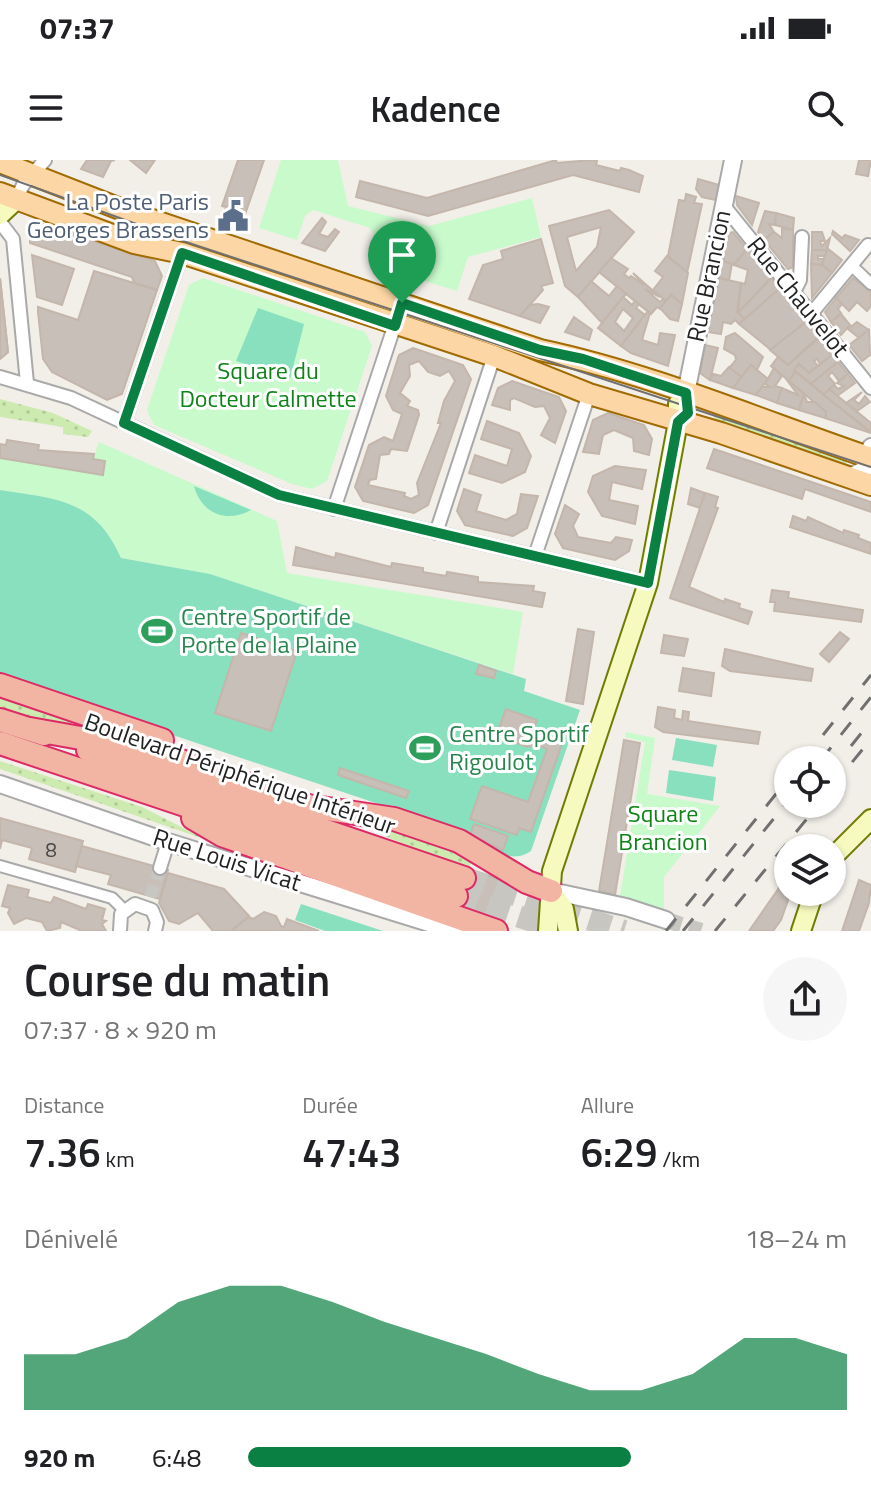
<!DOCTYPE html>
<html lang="fr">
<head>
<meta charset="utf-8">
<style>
	body { margin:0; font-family:"Titillium Web",sans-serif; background:#f6f6f6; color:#202124; height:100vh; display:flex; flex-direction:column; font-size:30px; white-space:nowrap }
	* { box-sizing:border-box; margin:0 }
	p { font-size:26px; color:#757577 }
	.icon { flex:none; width:44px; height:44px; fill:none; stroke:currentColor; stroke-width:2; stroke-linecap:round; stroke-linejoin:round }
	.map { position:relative; height:771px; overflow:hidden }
	.drawer { display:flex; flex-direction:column; background:#fff; flex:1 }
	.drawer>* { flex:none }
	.controls { position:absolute; left:774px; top:586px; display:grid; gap:16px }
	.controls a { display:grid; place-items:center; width:72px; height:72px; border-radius:50%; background:#fff; box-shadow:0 2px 6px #0004; font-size:40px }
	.pin { position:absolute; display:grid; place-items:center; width:68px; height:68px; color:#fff; margin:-82px -34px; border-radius:50% 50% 50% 0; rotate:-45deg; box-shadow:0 0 8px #0007 }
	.pin .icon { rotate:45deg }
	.round { display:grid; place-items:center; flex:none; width:84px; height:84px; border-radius:42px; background:#f6f6f6 }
	.summary { display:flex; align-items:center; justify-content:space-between; height:136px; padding:0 24px }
	h1 { font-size:44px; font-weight:600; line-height:60px }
	.stats { display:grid; grid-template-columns:repeat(3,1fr); gap:12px; height:136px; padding:8px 24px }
	.stats div { display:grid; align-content:center }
	.stats b { font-size:40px; font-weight:600 }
	.stats small { font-size:22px; font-weight:400 }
	.stats p { font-size:22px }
	.chart { height:224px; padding:16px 24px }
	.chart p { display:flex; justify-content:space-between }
	.chart svg { width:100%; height:144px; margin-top:8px; fill:#0b8043; opacity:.7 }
	ul { padding:0 24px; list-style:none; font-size:26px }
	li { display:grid; grid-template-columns:128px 96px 1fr; align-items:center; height:60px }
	li i { height:20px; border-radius:10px; background:#0b8043 }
	.status { display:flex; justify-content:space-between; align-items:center; height:56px; padding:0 40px; background:#fff; direction:ltr }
	.status svg { height:22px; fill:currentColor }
	header { display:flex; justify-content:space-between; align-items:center; height:104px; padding:0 24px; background:#fff; font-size:36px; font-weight:600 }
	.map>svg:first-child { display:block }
	.grass { fill:url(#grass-dots) }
	.park { fill:#c8facc }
	.pitch { fill:#88e0be }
	.building { fill:#c7bfb8; stroke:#c4b6ab; stroke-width:2; fill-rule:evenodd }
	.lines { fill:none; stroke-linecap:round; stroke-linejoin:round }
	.minor-tunnel { stroke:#c8c6c1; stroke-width:12; stroke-dasharray:12 6; stroke-linecap:butt }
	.tertiary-tunnel { stroke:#c8c6c1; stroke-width:16; stroke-dasharray:16 8; stroke-linecap:butt }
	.trunk-tunnel { stroke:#c8c6c1; stroke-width:22; stroke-dasharray:22 11; stroke-linecap:butt }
	.pedestrian-casing { stroke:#a9a9a9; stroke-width:14 }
	.minor-casing { stroke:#a9a9a9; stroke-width:16 }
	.tertiary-casing { stroke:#a9a9a9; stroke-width:20 }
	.secondary-casing { stroke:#707d05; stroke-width:22 }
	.primary-casing { stroke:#a06b00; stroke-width:24 }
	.trunk-casing { stroke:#dc2a67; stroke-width:26 }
	.pedestrian { stroke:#fff; stroke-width:10 }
	.minor { stroke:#fff; stroke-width:12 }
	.tertiary { stroke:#fff; stroke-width:16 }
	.secondary { stroke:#f7fabf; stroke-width:18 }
	.primary { stroke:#fcd6a4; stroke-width:20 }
	.trunk { stroke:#f2b4a3; stroke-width:22 }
	.tram { stroke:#707070; stroke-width:2 }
	.rail { stroke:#707070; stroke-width:3; stroke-dasharray:16 16; stroke-linecap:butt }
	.route-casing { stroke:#fff; stroke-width:16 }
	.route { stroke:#0b8043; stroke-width:10 }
	.labels { text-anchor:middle; stroke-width:6; stroke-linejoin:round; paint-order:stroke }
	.number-label { font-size:20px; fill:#4b4948 }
	.service-label { font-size:24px; fill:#4e5e75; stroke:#fff; text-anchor:end }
	.street-label { font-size:24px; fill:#222; stroke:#fff }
	.park-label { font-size:24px; fill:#0c8416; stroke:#fff }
	.leisure-label { font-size:24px; fill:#27864d; stroke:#fff; text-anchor:start }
</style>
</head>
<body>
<div class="status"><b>07:37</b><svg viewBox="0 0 49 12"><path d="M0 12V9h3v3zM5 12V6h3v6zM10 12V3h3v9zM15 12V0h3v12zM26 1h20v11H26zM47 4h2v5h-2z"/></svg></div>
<header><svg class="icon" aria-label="menu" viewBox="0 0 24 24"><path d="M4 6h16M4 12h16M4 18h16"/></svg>Kadence<svg class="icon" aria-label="search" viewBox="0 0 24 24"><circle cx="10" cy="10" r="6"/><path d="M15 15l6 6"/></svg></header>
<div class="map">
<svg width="871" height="771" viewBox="0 0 871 771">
	<defs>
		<pattern id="grass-dots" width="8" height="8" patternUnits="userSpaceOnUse" patternTransform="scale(2)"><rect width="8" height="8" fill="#cdebb0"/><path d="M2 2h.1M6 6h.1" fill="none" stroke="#b0c997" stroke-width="1.8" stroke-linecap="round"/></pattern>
	</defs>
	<rect width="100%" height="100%" fill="#f2efe9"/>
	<g class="grass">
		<path d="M0 239 53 253 92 271 88 277 63 274V267L0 257Z"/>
		<path d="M716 251 849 295 845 308 712 264Z"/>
		<path d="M0 533 150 584 18 557 0 550Z"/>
		<path d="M0 601 142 647 207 680 0 609Z"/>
		<path d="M366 662 456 685 472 699 469 709 389 678Z"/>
	</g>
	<g class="park">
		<path d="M281 0H338L348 46 429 66 532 38 541 77 468 97 457 131 379 107 376 79 370 68 313 50 305 56 297 80 259 68Z"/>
		<path d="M203 118 365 172 372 186 327 321 312 329 292 324 154 265 147 250 189 125Z"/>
		<path d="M99 282 277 361 287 413 523 452 513 514 210 414 121 398C96 339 56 339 0 330V298L102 315 105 301 93 299Z"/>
		<path d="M626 572 655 578 647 634 720 646 664 717V749L620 736 645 582 625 577Z"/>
	</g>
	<g class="pitch">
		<path d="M258 148 304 164 290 219 236 201Z"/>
		<path d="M194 326 251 350C226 364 201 353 194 326Z"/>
		<path d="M0 330C57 339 95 339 121 398L210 414 526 519 524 531 580 550 531 691C508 707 486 684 465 673L0 517Z"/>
		<path d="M676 578 717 585 713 607 672 600Z"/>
		<path d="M669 610 716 617 713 641 666 633Z"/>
		<path d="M301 744 383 771H325L295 760Z"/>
	</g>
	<g class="building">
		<path d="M87 0H115L111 1 103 17 81 9Z"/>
		<path d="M130 0H155L146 13Z"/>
		<path d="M238 0H264L242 63 223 57 226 47 222 46Z"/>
		<path d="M556 0 557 3 591 0 597 1 596 5 620 11 621 8 629 10 643 16 639 32 573 15 428 56 356 37 360 21 427 38Z"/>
		<path d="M859 0H871L868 16 856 14Z"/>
		<path d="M698 19 719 25 716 40 702 37 696 29Z"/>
		<path d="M686 34 696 37 694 43 702 44 687 113 668 96 679 40 685 41Z"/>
		<path d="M736 36 759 43 752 65 737 45Z"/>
		<path d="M609 50 634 72 578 137 565 126 549 66ZM601 67 597 87 576 111 567 77Z"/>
		<path d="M765 51 776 53V61L775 65 769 64 774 72 764 80 758 72Z"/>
		<path d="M776 53 794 58 793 70 775 65Z"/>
		<path d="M322 58 326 62 319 74 328 77 335 69 339 72 325 91 302 83Z"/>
		<path d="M42 64 155 101 162 116 157 130 134 123 132 117 30 83V73Z"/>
		<path d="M782 69 793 70V107L788 109 764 80 774 72 782 78Z"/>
		<path d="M833 71 842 78 845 75 859 80 850 91 832 74Z"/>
		<path d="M733 72 747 89 734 105 723 101 729 73Z"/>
		<path d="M812 72H822L825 81H820L822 86 830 78 827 90H812Z"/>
		<path d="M541 79 553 123 541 126 543 130 520 156 469 139 483 105 503 99 501 91Z"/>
		<path d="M827 88 842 100 832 113 822 105Z"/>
		<path d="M747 89 771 118 738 153 741 123 745 124 748 110 734 105Z"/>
		<path d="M812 90H827L825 96H818V99H824L822 105 811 104Z"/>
		<path d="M32 95 74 109 62 145 37 137Z"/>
		<path d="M667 96 688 113 682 144 671 135 666 141 653 130 663 117 655 111Z"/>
		<path d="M611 98 628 109 624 114 629 118 631 116 644 125 633 113 660 137 645 129 660 142 663 139 666 141 660 149 657 147 651 154 599 112Z"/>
		<path d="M723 101 732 104 729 120 719 118Z"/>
		<path d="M811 104 822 105 832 113 812 138Z"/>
		<path d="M94 111 157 130 122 234 107 240 52 212 43 199 38 152V147L78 160Z"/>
		<path d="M0 118 8 192 0 199Z"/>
		<path d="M0 118 8 192 0 199Z"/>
		<path d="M719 118 741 123 737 152 745 159 739 164 735 160 731 164 723 162 721 174 708 172Z"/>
		<path d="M771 118 779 129 745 159 738 153Z"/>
		<path d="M853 118 871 132V146L867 151 857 142 849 151 836 138Z"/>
		<path d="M591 121 609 136 617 126 626 134 602 163 578 137Z"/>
		<path d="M779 129 806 162 771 190 739 164Z"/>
		<path d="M671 135 682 144 678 161 670 159 660 148Z"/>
		<path d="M623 137 632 145 635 141 639 144 636 148 645 155 621 186 598 168ZM623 149 633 158 624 171 615 162Z"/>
		<path d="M836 138 842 144 838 149 841 153 831 162 825 152Z"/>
		<path d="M538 144 549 147 540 163 520 156 530 145Z"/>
		<path d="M648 151 650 153 642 180 658 185 660 173 675 175 668 206 631 193 621 186Z"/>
		<path d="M841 154 850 165 841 175 831 162Z"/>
		<path d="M574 157 592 170 589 180 565 172Z"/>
		<path d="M806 162 818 177 788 205 770 190Z"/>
		<path d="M857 162 869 170 859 178 848 169Z"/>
		<path d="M869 170 870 195 862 201 849 185Z"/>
		<path d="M735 173 763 197 757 210 751 205 741 217 729 208 736 200 735 195 724 189 726 177Z"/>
		<path d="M819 178 832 195 820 204 817 199 814 201 818 206 809 213 799 204 789 221 771 206 778 197 788 205Z"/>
		<path d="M705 185 718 188 710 220 700 213Z"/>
		<path d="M413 188 463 205 471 219 428 345 414 353 363 341 355 327 369 285 384 277 393 281 402 254 393 250 386 236 399 195ZM419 201 428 212 440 216 449 211 455 221 444 241 438 263H441L417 323 419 335 411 339 404 336 405 333 368 325 370 320 376 319 380 295 389 294 391 289 407 291 419 255 418 250 407 246 410 241 400 233 410 216 409 205Z"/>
		<path d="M832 195 838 202 811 224 794 210 799 204 809 213Z"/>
		<path d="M838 202 848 214 839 221 832 212 828 216 835 224 824 235 811 224Z"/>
		<path d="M751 205 768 219 756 235 733 228Z"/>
		<path d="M729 207 741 217 733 228 710 220 713 214 721 216Z"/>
		<path d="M774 208 782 216 775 226 782 228 777 243 756 235 762 227H770L765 224Z"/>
		<path d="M796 212 824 235 871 273 825 258 826 252 789 221Z"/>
		<path d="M848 214 855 223 837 236 829 229 834 225 838 229 844 226 837 223Z"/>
		<path d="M786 219 804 234 799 250 777 243 782 228 798 235Z"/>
		<path d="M512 221 559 237 566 251 555 283 541 275 550 258 544 246 535 247 514 238 510 240V250L492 245 498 228Z"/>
		<path d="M829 229 871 263V272L824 235Z"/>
		<path d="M862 232 854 240 859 244 865 236 870 242 857 251 846 243Z"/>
		<path d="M804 234 807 242H815L826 252 825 258 799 250Z"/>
		<path d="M608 253 644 265 652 279 649 295 634 291 633 278 614 270 603 275 599 294 583 292 593 260Z"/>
		<path d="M487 261 519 273 531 296 525 312 502 323 469 313 475 295 507 306 512 289 481 279Z"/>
		<path d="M7 280 39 285 38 290 94 294 93 299 105 301 103 315 0 298V284L6 285Z"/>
		<path d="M714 289 871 342V352L805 329 802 339 707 308Z"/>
		<path d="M615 306 646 310 642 329 612 322 609 340 638 346 635 364 602 356 588 332 593 316Z"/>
		<path d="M691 328 705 333 700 348 688 344Z"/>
		<path d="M464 329 481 335 476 351 506 360 517 354 521 334 538 336 527 368 513 376 465 365 457 351Z"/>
		<path d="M705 333 718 337 715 347 718 348 689 427 724 442 725 439 740 444 739 448 752 452 748 464 670 438Z"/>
		<path d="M565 345 579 354 573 366 578 377 611 383 616 377 632 380 629 391 615 400 563 388 555 374Z"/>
		<path d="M793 356 806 361 808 357 843 373 844 370 859 375 858 378 871 383V394L790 367Z"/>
		<path d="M296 387 335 398 336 393 391 407 392 403 423 408V412L446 416 447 412 478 417V422L534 426 533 431 545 433 542 447 293 405Z"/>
		<path d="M772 430 789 432 788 438 863 450 861 462 774 451 775 442H770Z"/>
		<path d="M578 469 594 472 583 544 566 541Z"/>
		<path d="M840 472 849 479 829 502 820 494Z"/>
		<path d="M241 473 297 491 271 571 215 553Z"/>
		<path d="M664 475 688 479 684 496 661 493Z"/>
		<path d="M725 489 813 509 811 521 730 511 722 506Z"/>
		<path d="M479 505 496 511 494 518 476 514Z"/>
		<path d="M683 508 714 513 711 536 679 531Z"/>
		<path d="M658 547 675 550 674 558 682 560 683 551 689 552 688 561 760 572 758 584 663 572 655 567Z"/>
		<path d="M506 549 537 560 533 571 563 581 531 672 519 668 517 675 470 659 482 626 528 642 547 589 534 584 528 587 496 576Z"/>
		<path d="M624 580 640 583 615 735 599 731Z"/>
		<path d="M340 608 409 631 406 638 338 615Z"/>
		<path d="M0 658 83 681 75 712 29 699 32 688 2 680 0 689Z"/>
		<path d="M474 664 508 676 503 690 470 675Z"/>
		<path d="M82 686 168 710 160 739 108 724 111 715 76 706Z"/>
		<path d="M469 709 511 723 498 761 456 747Z"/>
		<path d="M168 713 224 729 249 756 231 771H213L198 753 179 764 169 761 159 743Z"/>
		<path d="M788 715 791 732 781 760 773 771H749Z"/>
		<path d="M859 720 871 725 869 743 859 771H842Z"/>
		<path d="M8 725 29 730 27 737 51 743 54 737 86 749 88 744 105 749 102 760 106 761 102 764 106 771H82L61 762 60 768 47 771 42 762 26 758 14 764 8 753 10 748 2 746Z"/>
		<path d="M264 752 276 756 281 766 284 767 287 759 319 771H231L249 757 253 759Z"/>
	</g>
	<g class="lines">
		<path class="minor-tunnel" d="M150 737 160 708"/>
		<path class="tertiary-tunnel" d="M666 760 701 771"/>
		<g class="trunk-tunnel">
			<path d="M464 718 624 771"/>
			<path d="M456 736 563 771"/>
		</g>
		<defs>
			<g id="pedestrian">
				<path d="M852 106 871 124"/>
				<path d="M0 706 112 738 124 750"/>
			</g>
			<g id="minor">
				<path d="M16 40 23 25 45 0"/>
				<path d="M724 46 871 228"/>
				<path d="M0 62 13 79 27 223"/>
				<path d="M794 132 800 120 802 77"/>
				<path d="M811 154 868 85"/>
				<path d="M0 217 71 238 279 335 648 423"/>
				<path d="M124 263 182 93"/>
				<path d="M334 349 397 158"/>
				<path d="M436 373 494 196"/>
				<path d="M535 396 589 234"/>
				<path d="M160 708 168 682"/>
				<path d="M120 771 121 754 135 744 152 750 157 762 155 771"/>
			</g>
			<g id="tertiary">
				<path d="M686 233 733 0"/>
				<path d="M848 318 864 310 871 287"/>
				<path d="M0 624 168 682 455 771"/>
				<path d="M551 731 626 747 666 760"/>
			</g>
			<g id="secondary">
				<path d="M0 55 16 40"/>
				<path d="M832 698 871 659"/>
				<path d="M551 731 564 749 568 771"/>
				<path d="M548 771 552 711 648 423 678 262V244L686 233"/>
				<path d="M801 771 814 732"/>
			</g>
			<g id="primary">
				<path d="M0 2 128 52 540 190C653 214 762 261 871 298"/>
				<path d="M0 33 134 83 182 93 494 196 589 234 721 273 871 325"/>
			</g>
			<g id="trunk">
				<path d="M0 525 162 580"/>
				<path d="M0 560 44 574"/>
				<path d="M30 569 153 591 308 646 394 659 459 681 527 722 551 731"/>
				<path d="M0 583 456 736"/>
				<path d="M88 590 464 718"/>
				<path d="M193 658 222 675 496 771"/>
			</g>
		</defs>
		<use href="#pedestrian" class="pedestrian-casing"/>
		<use href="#minor" class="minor-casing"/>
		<use href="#tertiary" class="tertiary-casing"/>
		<use href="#secondary" class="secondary-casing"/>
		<use href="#primary" class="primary-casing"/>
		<use href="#trunk" class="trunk-casing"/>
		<use href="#pedestrian" class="pedestrian"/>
		<use href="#minor" class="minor"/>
		<use href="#tertiary" class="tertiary"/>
		<use href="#secondary" class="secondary"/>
		<use href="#primary" class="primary"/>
		<use href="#trunk" class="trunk"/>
		<path class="tram" d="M0 15 192 84 871 307"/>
		<g class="rail">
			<path d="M851 586 871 561"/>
			<path d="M803 600 871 515"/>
			<path d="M821 600 871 537"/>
			<path d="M832 627 871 579"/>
			<path d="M666 771 788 619"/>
			<path d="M683 771 788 641"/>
			<path d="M715 771 819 644"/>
		</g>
	</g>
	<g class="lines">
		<defs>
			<path id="route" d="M182 93 395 166 402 143 540 190 583 199 686 233 688 253 678 262 648 423 279 335 124 263Z"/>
		</defs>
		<use href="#route" class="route-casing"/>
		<use href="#route" class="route"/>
	</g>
	<defs>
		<symbol id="civic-bare" viewBox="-9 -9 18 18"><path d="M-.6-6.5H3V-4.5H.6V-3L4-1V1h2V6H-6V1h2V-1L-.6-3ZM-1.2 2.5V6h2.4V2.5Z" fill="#5c6f8a" stroke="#fff" stroke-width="2.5" paint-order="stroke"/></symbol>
		<symbol id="stadium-bare" viewBox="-9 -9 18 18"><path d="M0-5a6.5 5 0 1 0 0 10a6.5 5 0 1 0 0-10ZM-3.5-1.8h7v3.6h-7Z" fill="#2e9e5b" stroke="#fff" stroke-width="2.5" paint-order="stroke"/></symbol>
	</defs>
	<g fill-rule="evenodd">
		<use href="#civic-bare" x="211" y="34" width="44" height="44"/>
		<use href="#stadium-bare" x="135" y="449" width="44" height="44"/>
		<use href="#stadium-bare" x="403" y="566" width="44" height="44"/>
	</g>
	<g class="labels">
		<g class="number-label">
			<text x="51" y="697">8</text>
		</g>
		<g class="service-label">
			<text x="209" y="50">La Poste Paris<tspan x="209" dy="28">Georges Brassens</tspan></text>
		</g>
		<g class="street-label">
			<text transform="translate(709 116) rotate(-78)" y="8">Rue Brancion</text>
			<text transform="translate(798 137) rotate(51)" y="8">Rue Chauvelot</text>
			<text transform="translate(240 614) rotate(19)" y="8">Boulevard Périphérique Intérieur</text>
			<text transform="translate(227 700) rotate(18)" y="8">Rue Louis Vicat</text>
		</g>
		<g class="park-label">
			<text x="268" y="219">Square du<tspan x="268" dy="28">Docteur Calmette</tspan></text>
			<text x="663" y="662">Square<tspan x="663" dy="28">Brancion</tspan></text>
		</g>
		<g class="leisure-label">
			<text x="181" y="465">Centre Sportif de<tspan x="181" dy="28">Porte de la Plaine</tspan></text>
			<text x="449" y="582">Centre Sportif<tspan x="449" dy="28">Rigoulot</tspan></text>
		</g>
	</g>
</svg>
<div class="controls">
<a><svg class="icon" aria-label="locate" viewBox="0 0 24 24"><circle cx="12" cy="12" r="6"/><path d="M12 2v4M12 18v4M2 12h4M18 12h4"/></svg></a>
<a><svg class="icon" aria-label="layers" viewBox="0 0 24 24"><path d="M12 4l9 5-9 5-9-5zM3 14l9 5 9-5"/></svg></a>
</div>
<div class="pin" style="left:402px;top:143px;background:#1e9e55"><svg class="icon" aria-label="arrive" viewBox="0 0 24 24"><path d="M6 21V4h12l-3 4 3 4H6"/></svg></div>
</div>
<section class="drawer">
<div class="summary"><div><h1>Course du matin</h1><p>07:37 · 8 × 920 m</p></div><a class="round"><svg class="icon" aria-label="share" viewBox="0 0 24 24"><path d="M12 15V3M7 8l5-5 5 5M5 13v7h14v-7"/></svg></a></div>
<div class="stats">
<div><p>Distance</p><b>7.36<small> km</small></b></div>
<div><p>Durée</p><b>47:43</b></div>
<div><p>Allure</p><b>6:29<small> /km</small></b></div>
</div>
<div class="chart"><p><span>Dénivelé</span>18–24 m</p>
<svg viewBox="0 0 160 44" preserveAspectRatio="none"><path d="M0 44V27L10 27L20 22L30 11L40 6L50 6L60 11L70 17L80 22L90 27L100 33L110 38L120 38L130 33L140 22L150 22L160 27V44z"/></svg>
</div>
<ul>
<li><b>920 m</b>6:48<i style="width:64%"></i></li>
</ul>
</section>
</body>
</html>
